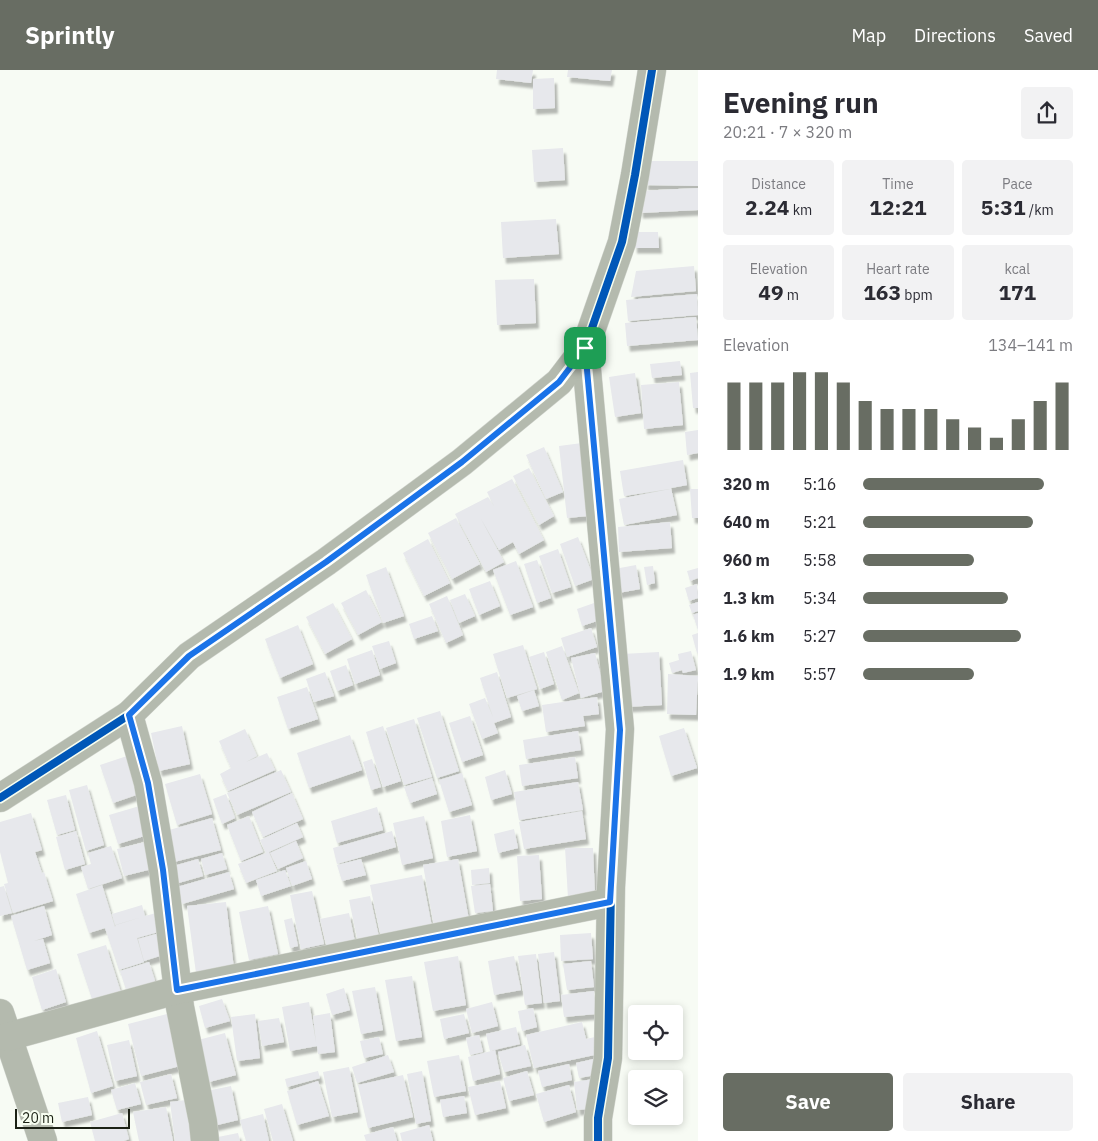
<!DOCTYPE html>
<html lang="en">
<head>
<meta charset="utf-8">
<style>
	body { margin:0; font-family:"IBM Plex Sans",sans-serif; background:#f2f2f3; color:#2b2b33; height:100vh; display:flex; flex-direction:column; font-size:19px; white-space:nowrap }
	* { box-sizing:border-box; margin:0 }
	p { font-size:16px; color:#7c7c81 }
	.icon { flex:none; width:28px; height:28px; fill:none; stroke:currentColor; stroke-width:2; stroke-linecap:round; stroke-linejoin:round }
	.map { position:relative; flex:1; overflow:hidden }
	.drawer { display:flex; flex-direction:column; background:#fff; width:400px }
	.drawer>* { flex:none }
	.fabs { position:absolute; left:628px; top:935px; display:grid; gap:10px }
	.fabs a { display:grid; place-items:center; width:55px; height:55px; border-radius:5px; background:#fff; box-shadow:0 2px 8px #0003; font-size:25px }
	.scale { position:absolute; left:15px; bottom:12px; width:115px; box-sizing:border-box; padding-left:5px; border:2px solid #1b2115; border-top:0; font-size:14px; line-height:18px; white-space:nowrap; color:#1b2115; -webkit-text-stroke:4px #f7fef1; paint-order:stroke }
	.pin { position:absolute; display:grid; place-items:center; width:42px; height:42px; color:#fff; margin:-21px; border-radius:10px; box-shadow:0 2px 8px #0006 }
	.round { display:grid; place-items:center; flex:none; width:52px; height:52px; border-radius:5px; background:#f2f2f3 }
	.headline { display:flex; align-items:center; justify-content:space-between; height:85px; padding:0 25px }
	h1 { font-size:28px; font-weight:700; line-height:38px }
	.metrics { display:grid; grid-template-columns:repeat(3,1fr); gap:8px; height:85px; padding:5px 25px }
	.metrics div { display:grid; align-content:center; border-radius:5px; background:#f2f2f3; text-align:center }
	.metrics b { font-size:21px; font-weight:700 }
	.metrics small { font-size:14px; font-weight:400 }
	.metrics p { font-size:14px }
	.chart { height:140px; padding:10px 25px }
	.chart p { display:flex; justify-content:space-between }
	.chart svg { width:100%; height:90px; margin-top:5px; stroke:#686d63; stroke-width:6 }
	.button { display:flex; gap:10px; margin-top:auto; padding:10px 25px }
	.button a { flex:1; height:58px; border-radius:5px; background:#686d63; color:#fff; font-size:20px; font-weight:700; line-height:58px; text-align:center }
	.button a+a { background:#f2f2f3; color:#2b2b33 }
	ul { padding:0 25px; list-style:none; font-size:16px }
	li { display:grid; grid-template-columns:80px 60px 1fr; align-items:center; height:38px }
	li i { height:12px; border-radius:6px; background:#686d63 }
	header { display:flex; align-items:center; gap:30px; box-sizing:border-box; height:70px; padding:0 25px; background:#686d63; color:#fff }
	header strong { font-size:24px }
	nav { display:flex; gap:28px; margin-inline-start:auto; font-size:18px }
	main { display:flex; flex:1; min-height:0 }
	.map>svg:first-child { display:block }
	.building { fill:#e7e8ec; filter:url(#shadow) }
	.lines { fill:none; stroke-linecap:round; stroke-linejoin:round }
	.street-casing { stroke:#d4d7d1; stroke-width:29 }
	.street { stroke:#b4baae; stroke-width:28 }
	.cycleway-casing { stroke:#f7fef1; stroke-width:11 }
	.cycleway { stroke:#0057b8; stroke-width:8 }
	.route-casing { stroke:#fff; stroke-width:10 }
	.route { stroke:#1a73e8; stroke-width:6 }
</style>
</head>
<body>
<header>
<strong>Sprintly</strong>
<nav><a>Map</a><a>Directions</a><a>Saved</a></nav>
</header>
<main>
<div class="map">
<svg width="698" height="1071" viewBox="0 0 698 1071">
	<defs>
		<filter id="shadow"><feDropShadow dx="3" dy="5.5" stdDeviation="1" flood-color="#0004"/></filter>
	</defs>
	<rect width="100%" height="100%" fill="#f7fbf4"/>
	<g class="building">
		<path d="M497 0H533L531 13 496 9Z"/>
		<path d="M568 0H612L610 11 567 7Z"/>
		<path d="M554 8 555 38 533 39V9Z"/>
		<path d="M563 78 565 110 534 112 532 80Z"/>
		<path d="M646 91H698V116L645 115Z"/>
		<path d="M698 118V140L640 143 638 121Z"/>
		<path d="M556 149 559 184 503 188 501 152Z"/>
		<path d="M634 162H658L659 178H634Z"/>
		<path d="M694 196 696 221 631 227 636 201Z"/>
		<path d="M534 209 536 253 497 255 495 210Z"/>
		<path d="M697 224 698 245 628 251 626 230Z"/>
		<path d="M696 247 698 270 627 276 625 253Z"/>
		<path d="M680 291 682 305 652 308 650 294Z"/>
		<path d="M698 302V338H693L690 303Z"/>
		<path d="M635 303 641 343 615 347 609 307Z"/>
		<path d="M679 312 683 355 644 359 641 315Z"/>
		<path d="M698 360V383L687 385 685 362Z"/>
		<path d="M582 373 588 446 567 448 559 376Z"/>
		<path d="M544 377 563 422 546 429 526 385Z"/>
		<path d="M683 390 687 415 671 418 677 445 624 455 619 429 670 419 624 426 620 401Z"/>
		<path d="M529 398 554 446 539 455 513 406Z"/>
		<path d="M512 409 544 470 519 484 513 472 499 480 481 449 504 492 486 502 455 444 488 427 494 436 487 422Z"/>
		<path d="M690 419H698V448H692Z"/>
		<path d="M456 448 480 494 452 509 428 463Z"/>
		<path d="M670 452 672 478 619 482 618 457Z"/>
		<path d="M578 467 594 509 575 516 560 474Z"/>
		<path d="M428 469 450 513 424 526 403 483Z"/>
		<path d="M558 479 571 517 552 523 539 486Z"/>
		<path d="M537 490 551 528 537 533 524 494Z"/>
		<path d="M516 491 533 537 510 545 493 500Z"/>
		<path d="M636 495 640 519 613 524 609 500Z"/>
		<path d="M653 496 655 513 647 515 644 497Z"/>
		<path d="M386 497 404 546 383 553 366 505Z"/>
		<path d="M698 498V508L690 511 687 501Z"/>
		<path d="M490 511 500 536 479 545 469 519Z"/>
		<path d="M697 514 698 528 689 531 685 518Z"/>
		<path d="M366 520 382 552 358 565 341 533Z"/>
		<path d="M465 524 475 546 459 553 450 530Z"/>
		<path d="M447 526 463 565 446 573 429 534Z"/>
		<path d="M698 532V541L692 543 689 535Z"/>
		<path d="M333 533 352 569 325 584 306 547Z"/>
		<path d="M594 533 600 550 582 556 577 539Z"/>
		<path d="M698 543V560L693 545Z"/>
		<path d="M432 546 438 561 414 569 409 554Z"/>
		<path d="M298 555 313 594 280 608 265 569Z"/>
		<path d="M591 558 597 577 567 587 561 568Z"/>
		<path d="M698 563V583H697L692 565Z"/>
		<path d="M389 571 396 593 380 599 372 576Z"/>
		<path d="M523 575 537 619 507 628 493 584Z"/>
		<path d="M562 576 579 623 562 630 546 582Z"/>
		<path d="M372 580 380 605 355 614 347 589Z"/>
		<path d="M691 581 696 600 683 603 682 600 672 603 669 593 679 590 678 584Z"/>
		<path d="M544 582 554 614 540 619 529 587Z"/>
		<path d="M659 582 662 635 625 637 622 584Z"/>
		<path d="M595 583 605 621 581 628 571 588Z"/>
		<path d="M346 595 353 615 337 621 330 601Z"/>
		<path d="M325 602 334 626 314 632 306 609Z"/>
		<path d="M497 602 511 647 494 653 498 663 482 669 469 634 485 628 493 647 480 608Z"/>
		<path d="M668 604 698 606 696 645 667 644Z"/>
		<path d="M307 617 318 649 288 659 277 627Z"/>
		<path d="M534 620 539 636 522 641 517 626Z"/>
		<path d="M597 627 599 644 583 646 585 656 546 662 542 635Z"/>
		<path d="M440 641 459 701 437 708 417 648Z"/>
		<path d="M470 646 483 685 462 692 449 653Z"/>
		<path d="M414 649 432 707 404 715 386 658Z"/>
		<path d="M182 656 190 694 159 701 151 663Z"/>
		<path d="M383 656 401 711 383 717 366 662Z"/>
		<path d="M684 658 697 698 671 706 659 666Z"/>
		<path d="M245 659 257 686 246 692 267 683 275 700 228 721 220 704 231 698 219 671Z"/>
		<path d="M578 661 581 680 526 689 523 670Z"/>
		<path d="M350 665 362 700 309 718 297 683Z"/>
		<path d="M130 685 142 723 113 733 100 695Z"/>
		<path d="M575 687 578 708 522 716 519 695Z"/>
		<path d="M372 689 381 717 371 720 363 692Z"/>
		<path d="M281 700 291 722 237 745 227 723Z"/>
		<path d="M505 700 512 724 491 730 485 707Z"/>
		<path d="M462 703 472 735 449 742 439 710Z"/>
		<path d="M200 704 212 744 177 755 165 714Z"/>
		<path d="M432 708 437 724 410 733 404 717Z"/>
		<path d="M578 712 583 740 519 750 514 722Z"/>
		<path d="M87 715 104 775 86 781 69 720Z"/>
		<path d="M292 723 303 749 263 767 252 742Z"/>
		<path d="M226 724 235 748 222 754 213 729Z"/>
		<path d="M66 725 75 760 57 765 47 730Z"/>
		<path d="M143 735 151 764 118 774 109 745Z"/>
		<path d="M377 737 383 760 337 773 331 751Z"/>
		<path d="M582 741 586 769 524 779 519 752Z"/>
		<path d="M31 743 42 780 35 782 42 803 44 802 53 831 13 843 4 814 8 813 0 782V752Z"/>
		<path d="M470 745 477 781 447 787 441 751Z"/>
		<path d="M249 746 263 782 241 791 227 755Z"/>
		<path d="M424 746 433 788 402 795 393 753Z"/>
		<path d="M212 748 221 780 170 793 162 762Z"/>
		<path d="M297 753 303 767 269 782 277 801 246 813 238 794 266 783 260 770Z"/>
		<path d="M514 759 518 778 498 783 494 764Z"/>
		<path d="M76 761 85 794 65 800 56 767Z"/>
		<path d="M392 761 396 777 337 794 333 778Z"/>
		<path d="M149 771 156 798 124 806 117 779Z"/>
		<path d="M296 771 303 788 278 799 270 783Z"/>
		<path d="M111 776 122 808 88 819 81 797 91 794 88 783Z"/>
		<path d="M565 778H593L595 827 568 828Z"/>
		<path d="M222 783 227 799 205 805 201 789Z"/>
		<path d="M539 785 542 829 520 831 517 786Z"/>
		<path d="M198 789 203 806 175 814 170 797Z"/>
		<path d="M361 789 366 805 342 811 337 795Z"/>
		<path d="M458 789 469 850 434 856 423 795Z"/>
		<path d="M306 791 312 809 292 816 286 798Z"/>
		<path d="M489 798 490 813 472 815 471 800Z"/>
		<path d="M285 800 291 816 261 826 256 810Z"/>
		<path d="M229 802 234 819 182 834 177 817Z"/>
		<path d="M422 805 432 857 381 867 370 815Z"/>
		<path d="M490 814 493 841 475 843 471 816Z"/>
		<path d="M102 815 115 857 116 855 142 847 115 855 112 844 142 835 145 846 156 843 162 861 137 868 144 892 119 900 105 858 89 863 76 824Z"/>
		<path d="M4 816 12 843 0 846V817Z"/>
		<path d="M312 821 324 874 301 879 290 825Z"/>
		<path d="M370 826 379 867 358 872 349 830Z"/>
		<path d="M226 832 234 899 196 903 187 836Z"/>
		<path d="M44 836 52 865 34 871 43 869 50 893 27 900 11 846Z"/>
		<path d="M268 836 278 884 249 890 239 842Z"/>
		<path d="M349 843 355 872 327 878 320 849Z"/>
		<path d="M292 848 298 876 290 878 284 850Z"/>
		<path d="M163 862 169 883 144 891 138 869Z"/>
		<path d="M591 863 593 889 561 891 560 865Z"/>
		<path d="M106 875 122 926 94 935 77 884Z"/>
		<path d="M554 882 560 931 544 933 538 884Z"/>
		<path d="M536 884 542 933 525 935 518 886Z"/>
		<path d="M458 886 466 935 433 941 424 892Z"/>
		<path d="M514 886 521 920 494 925 488 891Z"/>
		<path d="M591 891 594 917 567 920 563 894Z"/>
		<path d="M149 892 157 917 128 926 120 901Z"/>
		<path d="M56 899 66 932 42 940 32 907Z"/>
		<path d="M412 906 422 967 396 971 385 910Z"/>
		<path d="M375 917 383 960 361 964 352 921Z"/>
		<path d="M344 918 350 940 332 945 326 924Z"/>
		<path d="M594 921 596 944 564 947 561 925Z"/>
		<path d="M222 929 230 951 205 958 199 936Z"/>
		<path d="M309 932 316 972 313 946 330 943 335 982 318 984 317 976 290 981 282 937Z"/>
		<path d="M492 932 498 956 472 963 466 939Z"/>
		<path d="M533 938 537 957 522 961 518 941Z"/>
		<path d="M171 943 184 995 141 1006 128 954Z"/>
		<path d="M255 944 260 988 237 991 231 947Z"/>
		<path d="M464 944 469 963 444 969 440 949Z"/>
		<path d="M279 948 284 972 262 976 258 951Z"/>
		<path d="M582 952 586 969 595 967 599 984 534 998 526 965Z"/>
		<path d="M516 957 520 974 490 981 486 964Z"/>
		<path d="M97 961 113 1016 91 1023 76 968Z"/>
		<path d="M225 963 236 1005 209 1012 198 970Z"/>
		<path d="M479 965 483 982 470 985 466 968Z"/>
		<path d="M379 967 383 984 364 988 360 971Z"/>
		<path d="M129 970 137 1006 115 1011 107 975Z"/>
		<path d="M525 975 531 996 504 1002 498 982Z"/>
		<path d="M495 980 500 1004 473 1011 468 987Z"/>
		<path d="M388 985 394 1002 357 1013 352 997Z"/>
		<path d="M459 985 466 1021 434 1027 427 991Z"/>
		<path d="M598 988 601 1004 579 1008 576 993Z"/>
		<path d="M569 994 572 1010 542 1017 538 1001Z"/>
		<path d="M349 997 358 1042 332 1047 323 1002Z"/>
		<path d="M318 1001 320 1008 287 1017 285 1009Z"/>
		<path d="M422 1001 431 1051 416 1054 407 1004Z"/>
		<path d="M527 1001 534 1025 509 1031 503 1008Z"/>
		<path d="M171 1004 177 1028 146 1035 140 1012Z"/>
		<path d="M403 1005 413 1047 368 1058 358 1015Z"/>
		<path d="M594 1009 598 1038 577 1040 574 1012Z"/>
		<path d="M318 1011 329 1046 297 1055 287 1021Z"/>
		<path d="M500 1011 506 1038 475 1045 468 1017Z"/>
		<path d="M135 1013 141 1034 117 1040 111 1020Z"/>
		<path d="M569 1015 576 1042 544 1052 536 1024Z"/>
		<path d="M231 1016 238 1050 209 1057 201 1022Z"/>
		<path d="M464 1026 467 1043 443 1047 440 1030Z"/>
		<path d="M88 1027 92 1045 62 1052 58 1033Z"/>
		<path d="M186 1030 192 1071H175L170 1032Z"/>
		<path d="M282 1034 293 1071H273L264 1039Z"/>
		<path d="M166 1037 173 1071H139L133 1042Z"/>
		<path d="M122 1043 129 1069 124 1071H95L90 1052Z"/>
		<path d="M263 1044 269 1071H246L240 1050Z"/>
		<path d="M429 1055 433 1071H402L400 1063Z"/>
		<path d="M393 1057 397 1071H366L364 1065Z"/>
		<path d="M238 1063 240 1071H214L213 1068Z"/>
	</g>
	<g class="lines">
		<defs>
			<g id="street">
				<path d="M585 278 620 659 611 817 608 988 598 1048V1071"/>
				<path d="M129 645 148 713 163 800 180 937 203 1052 205 1071"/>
				<path d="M0 728 129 645 189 586 326 492 462 392 559 312 585 278 622 172 635 105 652 0"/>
				<path d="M0 943 43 1071"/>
				<path d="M7 967 177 920 610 832"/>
			</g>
		</defs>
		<use href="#street" class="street-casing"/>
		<use href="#street" class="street"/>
		<defs>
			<g id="cycleway">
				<path d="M585 278 620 659 611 817 608 988 598 1048V1071"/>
				<path d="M0 728 129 645 189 586 326 492 462 392 559 312 585 278 622 172 635 105 652 0"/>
			</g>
		</defs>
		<use href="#cycleway" class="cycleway-casing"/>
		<use href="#cycleway" class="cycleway"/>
	</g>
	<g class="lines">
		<defs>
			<path id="route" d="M585 278 620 660 610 832 177 920 163 800 148 713 129 645 189 586 326 492 462 392 559 312Z"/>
		</defs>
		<use href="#route" class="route-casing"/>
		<use href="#route" class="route"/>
	</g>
</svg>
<div class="fabs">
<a><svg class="icon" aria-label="locate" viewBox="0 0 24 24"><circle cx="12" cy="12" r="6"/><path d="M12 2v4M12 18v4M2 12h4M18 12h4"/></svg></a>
<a><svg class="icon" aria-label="layers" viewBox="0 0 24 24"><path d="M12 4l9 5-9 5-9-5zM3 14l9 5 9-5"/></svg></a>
</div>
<div class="scale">20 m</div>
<div class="pin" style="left:585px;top:278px;background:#1e9e55"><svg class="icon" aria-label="arrive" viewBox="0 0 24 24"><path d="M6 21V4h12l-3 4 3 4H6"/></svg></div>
</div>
<section class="drawer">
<div class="headline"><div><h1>Evening run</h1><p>20:21 · 7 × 320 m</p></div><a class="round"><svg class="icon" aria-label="share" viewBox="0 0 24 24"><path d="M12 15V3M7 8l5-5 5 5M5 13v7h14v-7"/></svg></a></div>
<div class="metrics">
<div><p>Distance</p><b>2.24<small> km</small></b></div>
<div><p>Time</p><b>12:21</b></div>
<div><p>Pace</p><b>5:31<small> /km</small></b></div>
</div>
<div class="metrics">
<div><p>Elevation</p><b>49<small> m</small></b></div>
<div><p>Heart rate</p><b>163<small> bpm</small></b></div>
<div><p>kcal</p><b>171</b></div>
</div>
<div class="chart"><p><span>Elevation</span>134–141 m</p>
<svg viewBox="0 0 160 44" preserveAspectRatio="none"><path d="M5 44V11M15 44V11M25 44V11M35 44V6M45 44V6M55 44V11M65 44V20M75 44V24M85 44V24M95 44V24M105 44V29M115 44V33M125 44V38M135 44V29M145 44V20M155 44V11"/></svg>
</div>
<ul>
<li><b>320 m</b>5:16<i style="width:86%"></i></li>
<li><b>640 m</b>5:21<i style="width:81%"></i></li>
<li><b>960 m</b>5:58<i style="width:53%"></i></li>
<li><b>1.3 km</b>5:34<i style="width:69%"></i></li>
<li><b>1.6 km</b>5:27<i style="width:75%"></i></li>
<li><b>1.9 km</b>5:57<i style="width:53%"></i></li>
</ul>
<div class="button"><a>Save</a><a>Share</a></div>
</section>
</main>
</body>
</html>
